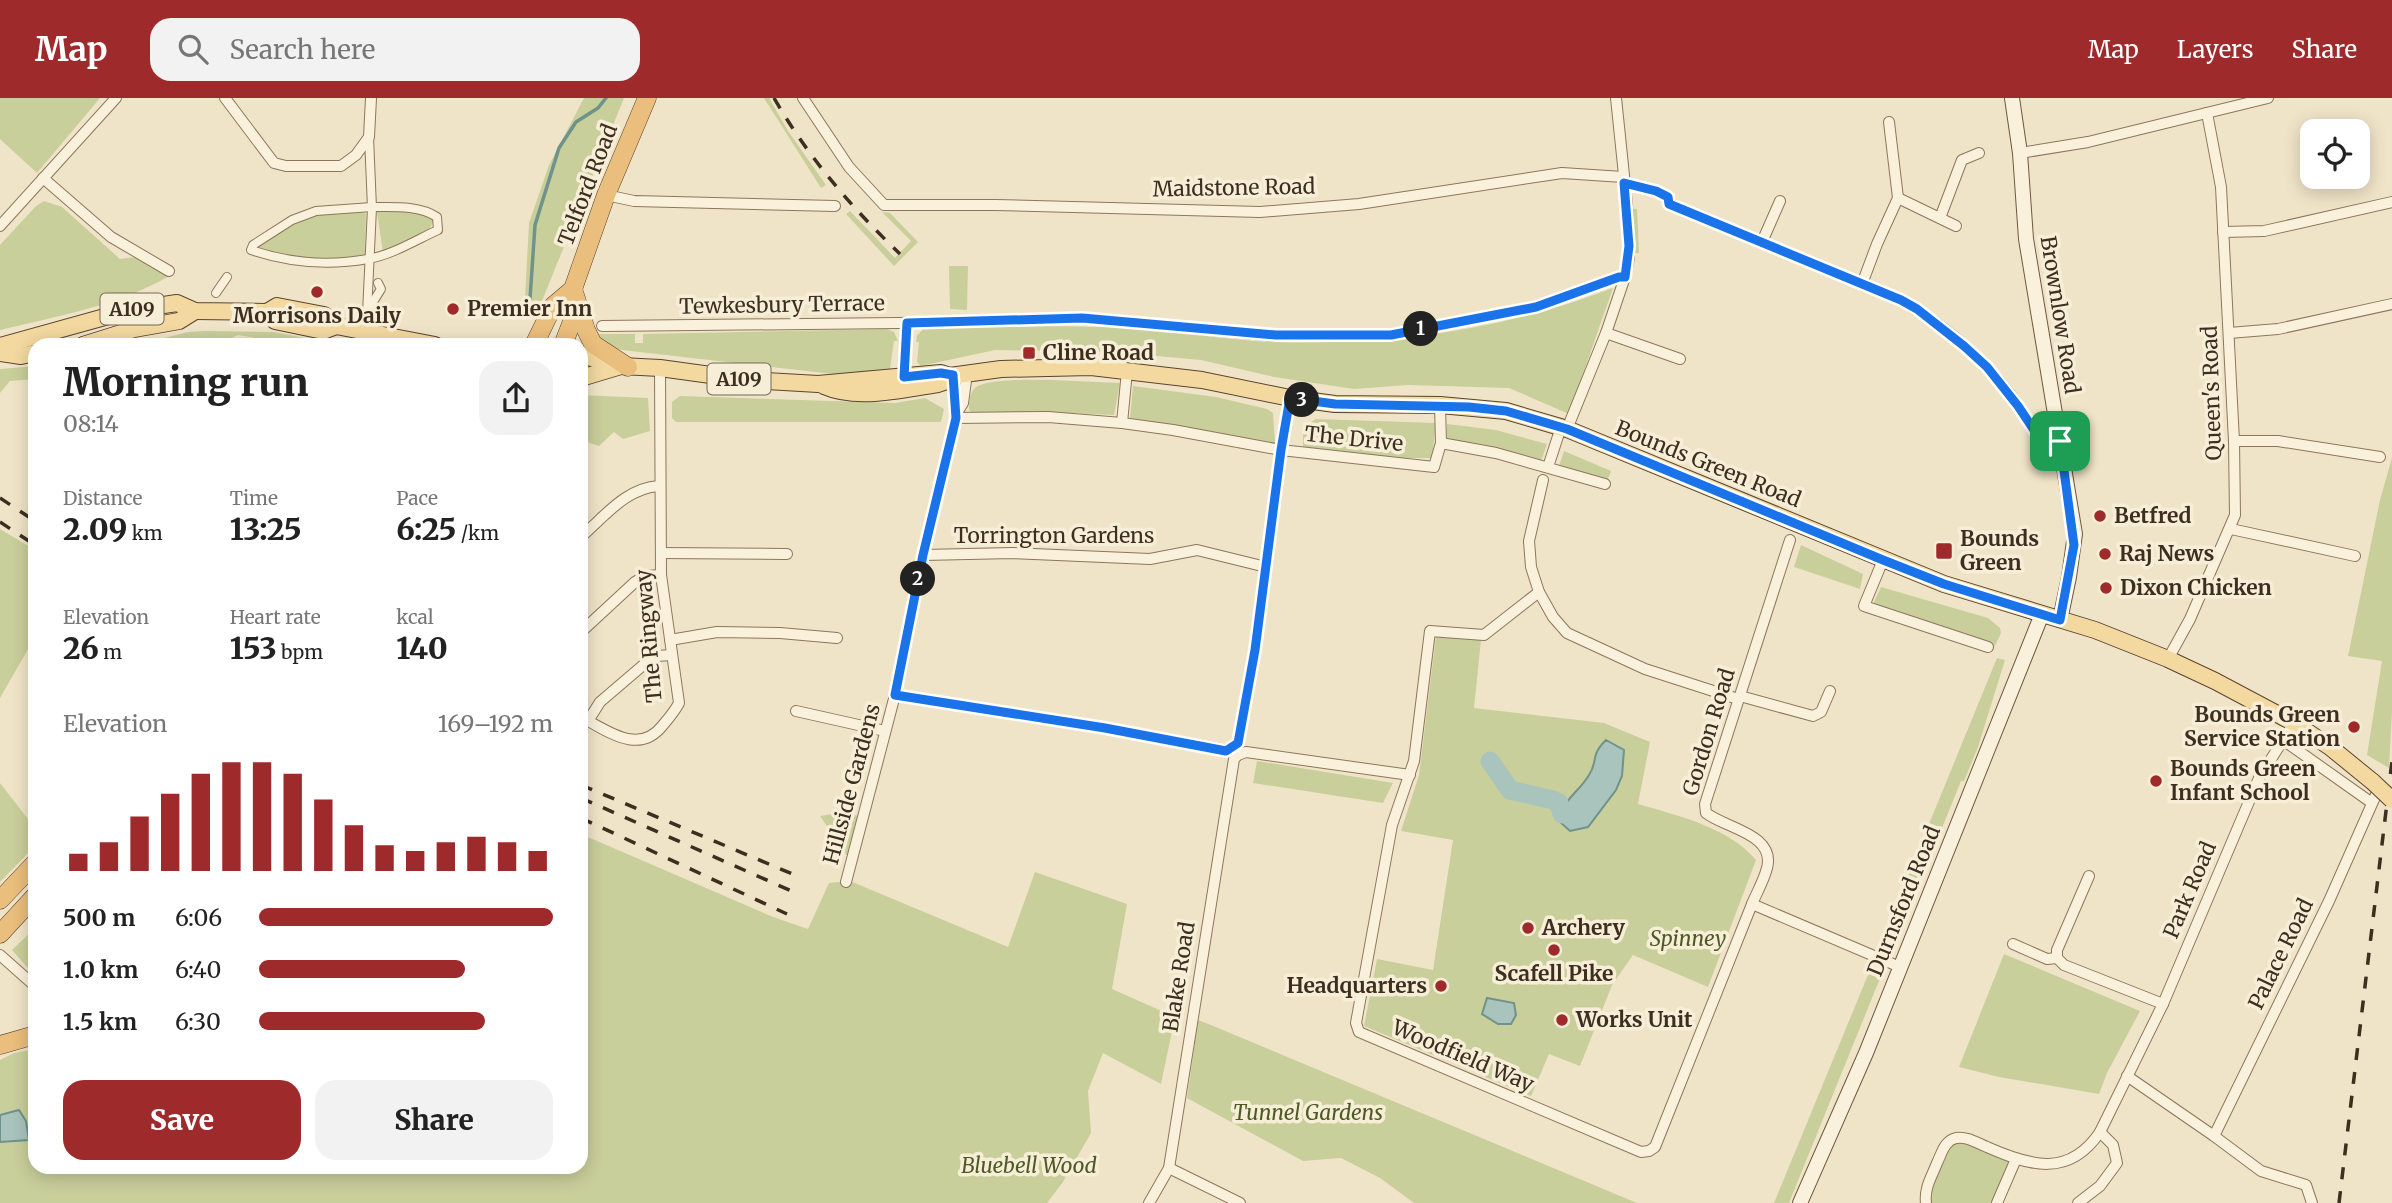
<!DOCTYPE html>
<html lang="en">
<head>
<meta charset="utf-8">
<style>
	body { margin:0; font-family:Merriweather,serif; background:#f2f2f2; color:#222; height:100vh; display:flex; flex-direction:column; font-size:26px; white-space:nowrap }
	* { box-sizing:border-box; margin:0 }
	p { font-size:23px; color:#767676 }
	.icon { flex:none; width:38px; height:38px; fill:none; stroke:currentColor; stroke-width:2; stroke-linecap:round; stroke-linejoin:round }
	.map { position:relative; flex:1; overflow:hidden }
	.panel { position:absolute; left:28px; top:240px; width:560px; height:836px; display:flex; flex-direction:column; background:#fff; border-radius:21px; box-shadow:0 4px 18px #0003 }
	.panel>* { flex:none }
	.controls { position:absolute; left:2300px; top:21px; display:grid; gap:14px }
	.controls a { display:grid; place-items:center; width:70px; height:70px; border-radius:14px; background:#fff; box-shadow:0 4px 18px #0003; font-size:35px }
	.pin { position:absolute; display:grid; place-items:center; width:60px; height:60px; color:#fff; margin:-30px; border-radius:14px; box-shadow:0 4px 10px #0006 }
	.km { position:absolute; width:35px; height:35px; margin:-18px; border-radius:50%; background:#222; color:#fff; font-size:19px; line-height:35px; text-align:center }
	.round { display:grid; place-items:center; flex:none; width:74px; height:74px; border-radius:21px; background:#f2f2f2 }
	.overview { display:flex; align-items:center; justify-content:space-between; height:119px; padding:0 35px }
	h1 { font-size:38px; font-weight:800; line-height:52px }
	.metrics { display:grid; grid-template-columns:repeat(3,1fr); gap:10px; height:119px; padding:7px 35px }
	.metrics div { display:grid; align-content:center }
	.metrics b { font-size:30px; font-weight:800 }
	.metrics small { font-size:19px; font-weight:400 }
	.metrics p { font-size:19px }
	.chart { height:196px; padding:14px 35px }
	.chart p { display:flex; justify-content:space-between }
	.chart svg { width:100%; height:126px; margin-top:7px; stroke:#9e2a2b; stroke-width:6 }
	.primary-button { display:flex; gap:14px; margin-top:auto; padding:14px 35px }
	.primary-button a { flex:1; height:80px; border-radius:21px; background:#9e2a2b; color:#fff; font-size:28px; font-weight:800; line-height:80px; text-align:center }
	.primary-button a+a { background:#f2f2f2; color:#222 }
	ul { padding:0 35px; list-style:none; font-size:23px }
	li { display:grid; grid-template-columns:112px 84px 1fr; align-items:center; height:52px }
	li i { height:18px; border-radius:9px; background:#9e2a2b }
	header { display:flex; align-items:center; gap:42px; box-sizing:border-box; height:98px; padding:0 35px; background:#9e2a2b; color:#fff }
	header strong { font-size:33px }
	nav { display:flex; gap:38px; margin-inline-start:auto; font-size:24px }
	.search { width:490px; height:63px; background:#f2f2f2; display:flex; align-items:center; gap:18px; box-sizing:border-box; padding:0 24px; border-radius:21px; color:#767676; font-size:26px }
	.map>svg:first-child { display:block }
	.green { fill:#c9cf9b }
	.water { fill:#a9c4bc; stroke:#6f938a; stroke-width:2 }
	.lines { fill:none; stroke-linecap:round; stroke-linejoin:round }
	.stream { stroke:#6f938a; stroke-width:3.5 }
	.river { stroke:#a9c4bc; stroke-width:19 }
	.pedestrian-casing { stroke:#8d765c; stroke-width:10 }
	.minor-casing { stroke:#8d765c; stroke-width:12 }
	.secondary-casing { stroke:#6f573f; stroke-width:16 }
	.primary-casing { stroke:#5b4430; stroke-width:18 }
	.trunk-casing { stroke:#5b4430; stroke-width:19 }
	.pedestrian { stroke:#faf1dc; stroke-width:8 }
	.minor { stroke:#faf1dc; stroke-width:10 }
	.secondary { stroke:#faf1dc; stroke-width:14 }
	.primary { stroke:#f3d9a0; stroke-width:16 }
	.trunk { stroke:#eabe7c; stroke-width:18 }
	.rail { stroke:#3d2e20; stroke-width:3.5; stroke-dasharray:12 12; stroke-linecap:butt }
	.primary-bridge-casing { stroke:#5b4430; stroke-width:18; stroke-linecap:butt }
	.primary-bridge { stroke:#f3d9a0; stroke-width:16 }
	.route-casing { stroke:#fff; stroke-width:14 }
	.route { stroke:#1a73e8; stroke-width:9 }
	.poi-dot { fill:#9e2a2b; stroke:#f7eed8; stroke-width:2.5 }
	.labels { text-anchor:middle; stroke-width:7; stroke-linejoin:round; paint-order:stroke }
	.shield { fill:#f7eed8; stroke:#756857; stroke-width:2 }
	.shield-label { font-size:19px; font-weight:bold; fill:#3d2e20 }
	.street-label { font-size:21px; fill:#3d2e20; stroke:#f7eed8 }
	.poi-label { font-size:21px; font-weight:bold; fill:#3d2e20; stroke:#f7eed8; text-anchor:start }
	.park-label { font-size:21px; font-style:italic; fill:#4d5a26; stroke:#f7eed8 }
</style>
</head>
<body>
<header>
<strong>Map</strong>
<div class="search"><svg class="icon" aria-label="search" viewBox="0 0 24 24"><circle cx="10" cy="10" r="6"/><path d="M15 15l6 6"/></svg>Search here</div>
<nav><a>Map</a><a>Layers</a><a>Share</a></nav>
</header>
<div class="map">
<svg width="2392" height="1105" viewBox="0 0 2392 1105">
	<rect width="100%" height="100%" fill="#f0e4c8"/>
	<g class="green">
		<path d="M0 0H100L37 75 0 41Z"/>
		<path d="M584 0H624L542 203 532 215 524 218 529 125 549 67Z"/>
		<path d="M764 0H769L788 33 826 87 821 90Z"/>
		<path d="M44 103 62 109 120 161 136 159 169 178C118 208 57 218 0 232V147L36 108Z"/>
		<path d="M380 111 416 113 434 117C435 139 400 147 383 154L377 114Z"/>
		<path d="M1632 111H1637L1639 155H1634Z"/>
		<path d="M325 112H360L366 116 365 160 296 164 253 149 277 133Z"/>
		<path d="M850 113 895 160 911 143 882 114 890 115 918 144 894 168 846 116Z"/>
		<path d="M949 168H968L967 212 950 211Z"/>
		<path d="M1613 190 1569 316 1509 290 1408 287 1354 291 1274 279 1201 262 1112 254 995 252 921 268 917 264 919 244H916L917 238 923 231C992 228 1061 227 1130 230 1178 233 1225 242 1273 244 1390 248 1504 232 1613 190Z"/>
		<path d="M887 231 894 234 898 243H894L890 271 842 277 622 252 605 247 598 236H635V245H643V236Z"/>
		<path d="M205 233 274 234 324 244 328 247H298L238 237 222 244 206 247H137L188 234Z"/>
		<path d="M35 268V281L10 283 0 295V271Z"/>
		<path d="M1052 282 1120 285 1114 317 1043 314H971L969 312C969 305 969 297 974 291 983 280 1036 282 1052 282Z"/>
		<path d="M1133 288 1216 299 1267 311 1273 315 1275 345 1130 320Z"/>
		<path d="M581 297 648 300 650 333 623 341 614 334 599 348 581 342Z"/>
		<path d="M680 298 895 305 925 300 944 311 941 324H676L672 320V304Z"/>
		<path d="M1316 321 1436 325 1432 360H1397L1303 350C1303 336 1302 328 1316 321Z"/>
		<path d="M1447 326 1496 332 1547 346 1541 363 1492 349 1447 342Z"/>
		<path d="M1564 353 1611 373 1607 384 1559 368Z"/>
		<path d="M2392 360V614L2389 670 2367 657 2382 563 2348 558 2380 402Z"/>
		<path d="M0 431 35 452V539L0 600Z"/>
		<path d="M1801 447 1863 476 1860 491 1794 469Z"/>
		<path d="M1881 489 1988 520 2000 530 2001 535 1995 548 1872 508Z"/>
		<path d="M1436 538 1481 542 1474 610 1604 625 1650 644 1638 706C1679 718 1728 729 1756 762L1708 889 1633 857 1612 887 1580 968 1549 956 1531 998 1364 928 1377 861 1433 872 1453 742 1401 733 1419 677Z"/>
		<path d="M1997 560 2005 562 1978 649 1964 683H1961L1892 853 1879 848Z"/>
		<path d="M1257 663 1393 685 1383 705 1253 685Z"/>
		<path d="M0 685 35 730V748L0 784Z"/>
		<path d="M844 714 858 718 848 759 820 718Z"/>
		<path d="M581 736 773 819 808 831 829 785 850 783 1008 849 1035 774 1127 806 1112 891 1175 919 1161 986 1103 955 1088 993 1091 1035 1063 1084 1047 1105H0V962L14 955 35 951V1069H581Z"/>
		<path d="M35 830V875L33 876 12 852Z"/>
		<path d="M2004 856 2140 913 2107 975 2099 996 1999 979 1959 969Z"/>
		<path d="M1872 867 1883 873 1789 1105H1774Z"/>
		<path d="M1198 922 1211 927 1637 1105H1414L1380 1080 1341 1060 1303 1063 1187 1000Z"/>
		<path d="M1969 1043 2011 1062 1993 1105H1930L1929 1096 1946 1050 1958 1044Z"/>
	</g>
	<g class="water">
		<path d="M1606 642 1624 652 1622 678 1616 692 1588 729 1570 733 1560 724C1565 697 1577 697 1589 677 1599 662 1589 659 1606 642Z"/>
		<path d="M1487 900 1514 905 1516 917 1511 926H1498L1482 916Z"/>
		<path d="M19 1012 26 1023 29 1042 0 1044V1017Z"/>
	</g>
	<g class="lines">
		<path class="stream" d="M530 201 535 127 559 50 576 24 598 10 606 0"/>
		<path class="river" d="M1490 663 1510 692 1553 702 1559 705 1562 716"/>
		<defs>
			<g id="pedestrian">
				<path d="M372 109C393 109 419 107 437 119L438 132C416 142 392 157 368 161 328 168 289 165 251 152L253 147 292 122 316 113Z"/>
				<path d="M216 195 227 179"/>
				<path d="M368 212 381 191 378 185"/>
				<path d="M367 215 372 110 369 39"/>
			</g>
			<g id="minor">
				<path d="M225 0 274 65 286 68H341L356 57 369 39 371 0"/>
				<path d="M803 0 849 69 884 107H995L1260 114 1359 106 1562 75 1623 79"/>
				<path d="M2020 55 2088 44 2268 0"/>
				<path d="M43 80 111 139 169 173"/>
				<path d="M1624 85 1656 93 1668 99 1669 106 1901 202C1949 230 1993 269 2024 316 2035 333 2037 345 2060 343"/>
				<path d="M606 97 634 103 835 108"/>
				<path d="M1898 100 1956 128"/>
				<path d="M1940 120 1962 62 1979 55"/>
				<path d="M0 128 116 0"/>
				<path d="M2223 134 2264 133 2392 104"/>
				<path d="M1762 144 1780 103"/>
				<path d="M1862 186 1877 146 1898 100 1889 24"/>
				<path d="M602 228 898 225 1082 220 1276 238 1391 237 1536 209 1619 179H1625"/>
				<path d="M1606 235 1680 261"/>
				<path d="M2229 235 2278 231 2392 206"/>
				<path d="M953 277 957 315"/>
				<path d="M904 285 907 225"/>
				<path d="M956 320 1048 319 1122 325 1173 332 1281 352 1434 369 1441 345 1440 307"/>
				<path d="M1122 325 1127 273"/>
				<path d="M1567 331 1606 235 1625 179 1629 160 1627 106 1616 0"/>
				<path d="M2234 343H2278L2380 359"/>
				<path d="M1441 345 1496 355 1605 386"/>
				<path d="M1548 369 1561 329"/>
				<path d="M1543 382 1529 443 1531 469 1539 494 1553 519 1567 535 1645 571 1738 601"/>
				<path d="M2231 431 2355 458"/>
				<path d="M581 439C605 418 626 390 659 388"/>
				<path d="M661 455 787 456"/>
				<path d="M923 457 1013 455 1150 461 1197 452 1266 469"/>
				<path d="M1883 462 1864 508 1988 549"/>
				<path d="M1539 494 1484 537 1430 533 1414 663 1392 727 1356 925 1359 934 1641 1054 1649 1053 1655 1049 1752 806 1900 869"/>
				<path d="M581 534 635 484 645 478 661 477"/>
				<path d="M670 542 717 534 780 535 837 540"/>
				<path d="M2168 561 2190 521 2235 417 2234 343 2221 89 2207 15"/>
				<path d="M895 597 1105 630 1226 652 1238 645 1255 552 1281 352 1290 300"/>
				<path d="M1740 598 1813 618 1821 614 1830 593"/>
				<path d="M796 613 885 633"/>
				<path d="M581 619C608 633 639 658 663 627 669 620 675 613 679 605L661 477 660 270"/>
				<path d="M588 623 600 604 648 563 657 558 671 557"/>
				<path d="M2283 642 2372 705"/>
				<path d="M2089 778 2057 852V860L2064 867 2163 906"/>
				<path d="M846 784 895 597 923 457 957 315 963 305 967 275"/>
				<path d="M1752 806C1757 794 1764 782 1767 770 1776 736 1725 730 1706 715L1705 706 1790 442"/>
				<path d="M2013 846 2047 861 2057 860"/>
				<path d="M0 857 35 888"/>
				<path d="M2127 978 2214 1038 2261 1073 2306 1087 2312 1105"/>
				<path d="M2214 1038 2329 803 2379 690"/>
				<path d="M1169 1070 1240 1105"/>
				<path d="M1149 1105 1169 1070 1234 661 1238 657 1246 654 1410 677"/>
				<path d="M1926 1105C1924 1090 1932 1078 1937 1065 1942 1055 1944 1043 1956 1040 1967 1038 1977 1045 1987 1049 2030 1068 2069 1080 2100 1034L2163 906 2259 680 2294 625"/>
				<path d="M1997 1105 2016 1061"/>
				<path d="M2078 1105 2100 1088 2117 1065 2113 1047 2100 1034"/>
			</g>
			<g id="secondary">
				<path d="M2012 0 2020 55 2026 141 2075 436 2069 479 2060 522"/>
				<path d="M1800 1105 1866 955 2042 516"/>
			</g>
			<g id="primary">
				<path d="M267 214 275 223 323 233 336 228"/>
				<path d="M83 247 134 231 179 223 195 213"/>
				<path d="M0 248 130 212 177 205 195 213 267 214 277 208 324 217 336 228 435 247"/>
				<path d="M0 255 21 258 35 255"/>
				<path d="M581 257 621 268 660 270 747 282 818 286 941 275 950 278 1001 271 1091 269 1202 282 1290 300 1335 306 1440 307 1506 313 1567 331 1944 486 2095 532 2168 561 2215 583 2294 625 2330 649 2373 684"/>
				<path d="M581 280 621 268"/>
				<path d="M824 288C858 303 903 291 938 286L944 284 950 278"/>
			</g>
			<g id="trunk">
				<path d="M573 191 586 232 593 246 628 269"/>
				<path d="M534 247 553 208 573 191 606 97 647 0"/>
				<path d="M563 247 578 208"/>
				<path d="M0 802 35 765"/>
				<path d="M0 836 35 798"/>
				<path d="M0 947 35 937"/>
			</g>
		</defs>
		<use href="#pedestrian" class="pedestrian-casing"/>
		<use href="#minor" class="minor-casing"/>
		<use href="#secondary" class="secondary-casing"/>
		<use href="#primary" class="primary-casing"/>
		<use href="#trunk" class="trunk-casing"/>
		<use href="#pedestrian" class="pedestrian"/>
		<use href="#minor" class="minor"/>
		<use href="#secondary" class="secondary"/>
		<use href="#primary" class="primary"/>
		<use href="#trunk" class="trunk"/>
		<g class="rail">
			<path d="M774 0C808 59 851 109 900 156"/>
			<path d="M0 400 35 423"/>
			<path d="M0 424 35 447"/>
			<path d="M581 687 802 780"/>
			<path d="M581 700 796 795"/>
			<path d="M581 720 787 816"/>
			<path d="M2339 1105 2392 663"/>
		</g>
		<defs>
			<path id="primary-bridge" d="M2373 684 2392 702"/>
		</defs>
		<use href="#primary-bridge" class="primary-bridge-casing"/>
		<use href="#primary-bridge" class="primary-bridge"/>
	</g>
	<g class="lines">
		<defs>
			<path id="route" d="M1624 85 1656 93 1668 99 1669 106 1901 202 1917 211 1964 248 1987 269 2018 308 2038 338 2049 344 2060 343 2074 447 2060 522 1944 486 1883 462 1567 331 1506 313 1469 309 1335 306 1290 300 1281 352 1255 552 1238 645 1226 653 1105 630 895 597 923 457 956 320 953 277 941 275 904 279 907 225 1082 220 1276 237H1391L1536 209 1619 179H1625L1629 148Z"/>
		</defs>
		<use href="#route" class="route-casing"/>
		<use href="#route" class="route"/>
	</g>
	<g class="poi-dot">
		<circle cx="317" cy="194" r="7"/>
		<circle cx="453" cy="211" r="7"/>
		<rect x="1022" y="248" width="14" height="14" rx="3.5"/>
		<circle cx="2100" cy="418" r="7"/>
		<rect x="1935" y="444" width="18" height="18" rx="3.5"/>
		<circle cx="2105" cy="456" r="7"/>
		<circle cx="2106" cy="490" r="7"/>
		<circle cx="2354" cy="629" r="7"/>
		<circle cx="2156" cy="683" r="7"/>
		<circle cx="1528" cy="830" r="7"/>
		<circle cx="1554" cy="852" r="7"/>
		<circle cx="1441" cy="888" r="7"/>
		<circle cx="1562" cy="922" r="7"/>
	</g>
	<g class="labels">
		<g class="shield">
			<rect x="100.5" y="195.5" width="63" height="31" rx="5"/>
			<rect x="707.5" y="265.5" width="63" height="31" rx="5"/>
		</g>
		<g class="shield-label">
			<text x="132" y="218">A109</text>
			<text x="739" y="288">A109</text>
		</g>
		<g class="street-label">
			<text transform="translate(588 87) rotate(-69)" y="7">Telford Road</text>
			<text transform="translate(1234 90) rotate(-1)" y="7">Maidstone Road</text>
			<text transform="translate(782 207) rotate(-1)" y="7">Tewkesbury Terrace</text>
			<text transform="translate(2060 217) rotate(81)" y="7">Brownlow Road</text>
			<text transform="translate(2212 295) rotate(-92)" y="7">Queen's Road</text>
			<text transform="translate(1354 341) rotate(6)" y="7">The Drive</text>
			<text transform="translate(1708 366) rotate(22)" y="7">Bounds Green Road</text>
			<text x="1054" y="445">Torrington Gardens</text>
			<text transform="translate(649 538) rotate(-95)" y="7">The Ringway</text>
			<text transform="translate(1709 634) rotate(-73)" y="7">Gordon Road</text>
			<text transform="translate(852 686) rotate(-75)" y="7">Hillside Gardens</text>
			<text transform="translate(2190 792) rotate(-67)" y="7">Park Road</text>
			<text transform="translate(1904 803) rotate(-68)" y="7">Durnsford Road</text>
			<text transform="translate(2281 856) rotate(-64)" y="7">Palace Road</text>
			<text transform="translate(1179 879) rotate(-81)" y="7">Blake Road</text>
			<text transform="translate(1463 958) rotate(23)" y="7">Woodfield Way</text>
		</g>
		<g class="poi-label">
			<text x="467" y="218">Premier Inn</text>
			<text x="317" y="225" text-anchor="middle">Morrisons Daily</text>
			<text x="1043" y="262">Cline Road</text>
			<text x="2114" y="425">Betfred</text>
			<text x="1960" y="448">Bounds<tspan x="1960" dy="24">Green</tspan></text>
			<text x="2119" y="463">Raj News</text>
			<text x="2120" y="497">Dixon Chicken</text>
			<text x="2340" y="624" text-anchor="end">Bounds Green<tspan x="2340" dy="24">Service Station</tspan></text>
			<text x="2170" y="678">Bounds Green<tspan x="2170" dy="24">Infant School</tspan></text>
			<text x="1542" y="837">Archery</text>
			<text x="1554" y="883" text-anchor="middle">Scafell Pike</text>
			<text x="1427" y="895" text-anchor="end">Headquarters</text>
			<text x="1576" y="929">Works Unit</text>
		</g>
		<g class="park-label">
			<text x="1688" y="848">Spinney</text>
			<text x="1308" y="1022">Tunnel Gardens</text>
			<text x="1029" y="1075">Bluebell Wood</text>
		</g>
	</g>
</svg>
<div class="controls">
<a><svg class="icon" aria-label="locate" viewBox="0 0 24 24"><circle cx="12" cy="12" r="6"/><path d="M12 2v4M12 18v4M2 12h4M18 12h4"/></svg></a>
</div>
<div class="pin" style="left:2060px;top:343px;background:#1e9e55"><svg class="icon" aria-label="arrive" viewBox="0 0 24 24"><path d="M6 21V4h12l-3 4 3 4H6"/></svg></div>
<b class="km" style="left:1421px;top:231px">1</b>
<b class="km" style="left:918px;top:481px">2</b>
<b class="km" style="left:1302px;top:302px">3</b>
<section class="panel">
<div class="overview"><div><h1>Morning run</h1><p>08:14</p></div><a class="round"><svg class="icon" aria-label="share" viewBox="0 0 24 24"><path d="M12 15V3M7 8l5-5 5 5M5 13v7h14v-7"/></svg></a></div>
<div class="metrics">
<div><p>Distance</p><b>2.09<small> km</small></b></div>
<div><p>Time</p><b>13:25</b></div>
<div><p>Pace</p><b>6:25<small> /km</small></b></div>
</div>
<div class="metrics">
<div><p>Elevation</p><b>26<small> m</small></b></div>
<div><p>Heart rate</p><b>153<small> bpm</small></b></div>
<div><p>kcal</p><b>140</b></div>
</div>
<div class="chart"><p><span>Elevation</span>169–192 m</p>
<svg viewBox="0 0 160 44" preserveAspectRatio="none"><path d="M5 44V38M15 44V34M25 44V25M35 44V17M45 44V10M55 44V6M65 44V6M75 44V10M85 44V19M95 44V28M105 44V35M115 44V37M125 44V34M135 44V32M145 44V34M155 44V37"/></svg>
</div>
<ul>
<li><b>500 m</b>6:06<i style="width:100%"></i></li>
<li><b>1.0 km</b>6:40<i style="width:70%"></i></li>
<li><b>1.5 km</b>6:30<i style="width:77%"></i></li>
</ul>
<div class="primary-button"><a>Save</a><a>Share</a></div>
</section>
</div>
</body>
</html>
